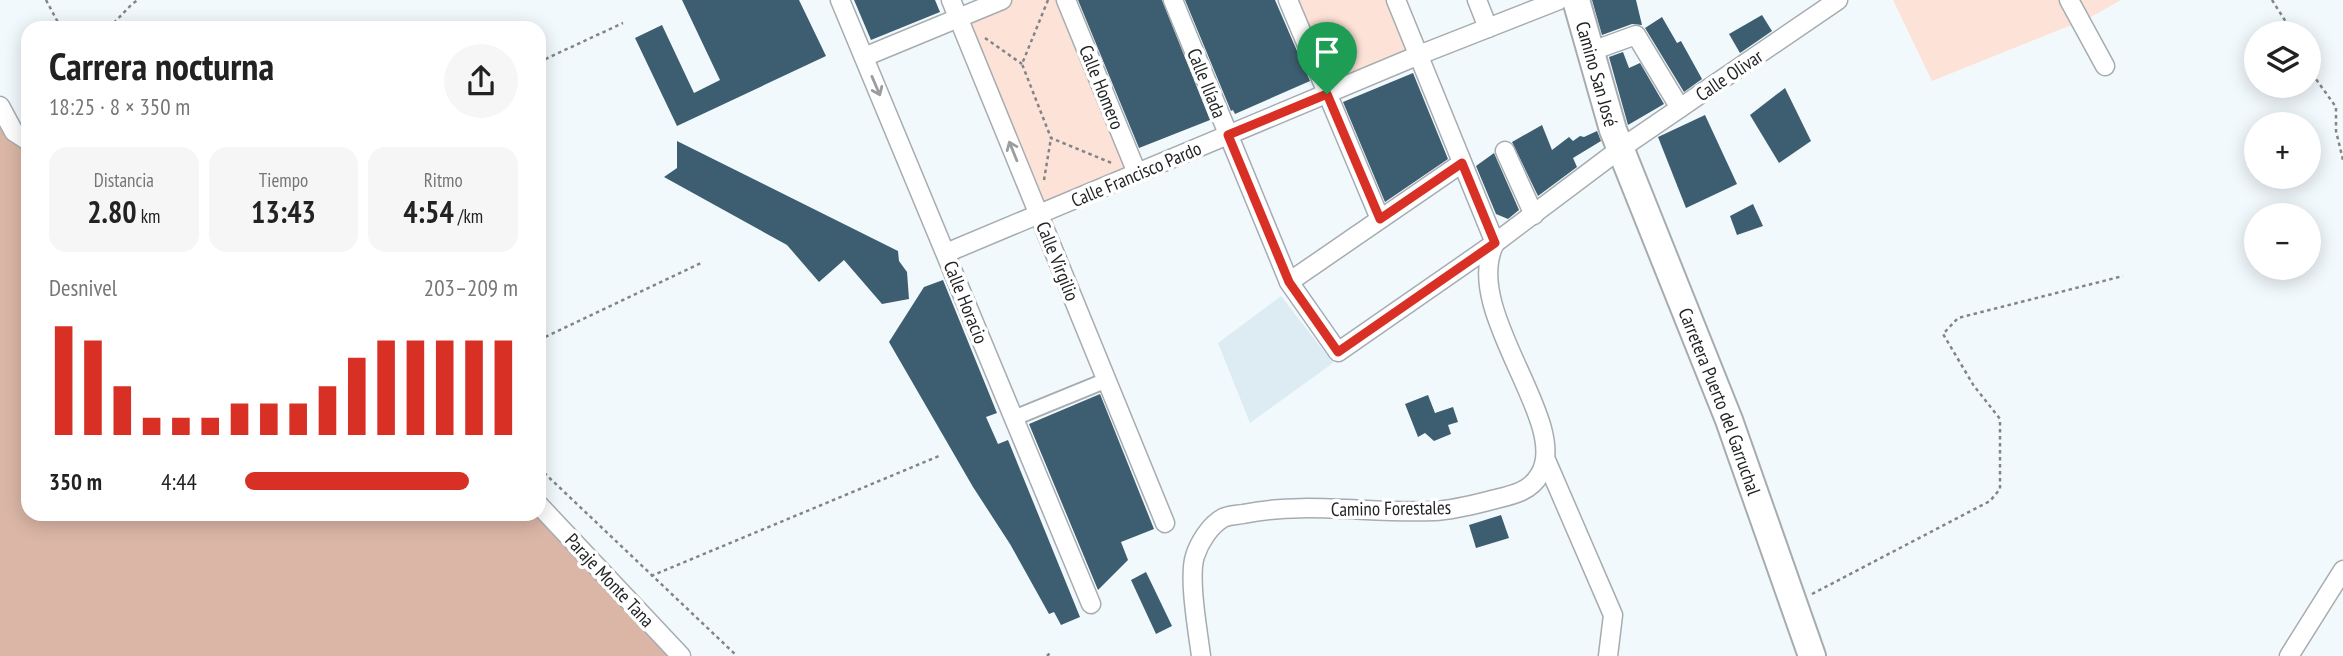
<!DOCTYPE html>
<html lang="es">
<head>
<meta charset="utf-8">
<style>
	body { margin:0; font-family:"PT Sans Narrow",sans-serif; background:#f6f6f6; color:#222; height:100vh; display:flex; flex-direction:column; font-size:26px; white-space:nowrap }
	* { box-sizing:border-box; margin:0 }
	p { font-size:23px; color:#767676 }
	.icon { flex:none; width:38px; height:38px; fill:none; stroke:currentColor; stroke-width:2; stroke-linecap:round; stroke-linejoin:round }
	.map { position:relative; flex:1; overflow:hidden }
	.drawer { position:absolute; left:21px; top:21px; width:525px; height:500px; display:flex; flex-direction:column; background:#fff; border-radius:21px; box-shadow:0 4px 18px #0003 }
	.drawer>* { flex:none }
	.buttons { position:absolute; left:2244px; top:21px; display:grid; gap:14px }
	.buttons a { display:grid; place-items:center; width:77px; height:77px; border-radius:50%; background:#fff; box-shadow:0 4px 18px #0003; font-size:35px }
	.pin { position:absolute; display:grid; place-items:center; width:60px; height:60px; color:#fff; margin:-72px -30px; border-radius:50% 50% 50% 0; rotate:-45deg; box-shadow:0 0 7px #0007 }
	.pin .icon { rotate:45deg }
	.round { display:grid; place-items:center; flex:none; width:74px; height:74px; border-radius:37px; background:#f6f6f6 }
	.overview { display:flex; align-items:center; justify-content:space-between; height:119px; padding:0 28px }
	h1 { font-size:38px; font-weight:700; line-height:52px }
	.stats { display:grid; grid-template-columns:repeat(3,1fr); gap:10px; height:119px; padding:7px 28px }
	.stats div { display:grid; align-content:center; border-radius:18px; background:#f6f6f6; text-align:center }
	.stats b { font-size:30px; font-weight:700 }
	.stats small { font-size:19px; font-weight:400 }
	.stats p { font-size:19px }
	.chart { height:196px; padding:14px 28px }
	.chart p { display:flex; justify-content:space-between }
	.chart svg { width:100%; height:126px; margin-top:7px; stroke:#d93025; stroke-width:6 }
	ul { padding:0 28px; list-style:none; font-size:23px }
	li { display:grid; grid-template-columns:112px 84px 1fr; align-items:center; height:52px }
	li i { height:18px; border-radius:9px; background:#d93025 }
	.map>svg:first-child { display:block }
	.built { fill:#ddebf3 }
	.green { fill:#fde2d7 }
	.forest { fill:#dbb6a7 }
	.building { fill:#3d5e70 }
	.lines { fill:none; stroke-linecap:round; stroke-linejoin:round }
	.pedestrian-casing { stroke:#a6acaf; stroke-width:18 }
	.minor-casing { stroke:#a6acaf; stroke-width:21 }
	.secondary-casing { stroke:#a6acaf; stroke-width:30 }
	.path { stroke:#818588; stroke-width:2.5; stroke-dasharray:3.5 3.5; stroke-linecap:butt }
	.pedestrian { stroke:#fff; stroke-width:14 }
	.minor { stroke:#fff; stroke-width:18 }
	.secondary { stroke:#fff; stroke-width:26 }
	.oneway { stroke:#9c9d9e }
	.route-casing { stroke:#fff; stroke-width:14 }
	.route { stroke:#d93025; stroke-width:9 }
	.labels { text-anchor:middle; stroke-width:7; stroke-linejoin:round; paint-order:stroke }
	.street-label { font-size:19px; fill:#232527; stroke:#fff }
</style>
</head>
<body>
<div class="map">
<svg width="2343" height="656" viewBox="0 0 2343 656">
	<rect width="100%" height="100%" fill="#f2f9fd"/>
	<path class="built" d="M1281 296 1333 363 1250 423 1218 343Z"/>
	<g class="green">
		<path d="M1002 0H1066L1137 173 1039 214 958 18Z"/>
		<path d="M1288 0H1396L1419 55 1327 94Z"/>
		<path d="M1893 0H2121L2089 18 1932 81Z"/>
	</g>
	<path class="forest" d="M0 119 28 149V514H539L672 656H0Z"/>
	<g class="building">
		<path d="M682 0H799L826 56 677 126 635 38 662 25 694 93 720 80Z"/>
		<path d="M854 0H935L940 12 871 40Z"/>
		<path d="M1078 0H1162L1210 120 1139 148Z"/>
		<path d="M1185 0H1275L1310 81 1235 114 1233 110 1231 111Z"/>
		<path d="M1592 0H1636L1642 25 1632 24 1602 35Z"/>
		<path d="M1762 15 1772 31 1740 53 1729 34Z"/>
		<path d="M1662 17 1677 43 1681 41 1702 79 1684 92 1645 28Z"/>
		<path d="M1623 52 1629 68 1640 63 1664 104 1628 125 1609 57Z"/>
		<path d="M1413 73 1448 159 1385 202 1343 102Z"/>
		<path d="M1785 88 1811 141 1779 163 1750 115Z"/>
		<path d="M1705 115 1737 184 1686 208 1658 137Z"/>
		<path d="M1542 125 1552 150 1569 137 1573 141 1580 136 1584 137 1597 131 1601 141 1573 158 1577 167 1538 196 1512 142Z"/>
		<path d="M677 141 898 251 899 261 907 272 909 299 882 304 844 260 819 282 787 245 664 177 677 168Z"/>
		<path d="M1494 153 1519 210 1508 219 1496 214 1476 166Z"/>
		<path d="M1753 204 1763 226 1737 235 1730 216Z"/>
		<path d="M943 280 997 413 986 417 998 444 1008 440 1080 617 1061 625 1054 612 1049 614 1010 544 973 487 889 342 924 287Z"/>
		<path d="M1100 394 1154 529 1121 542 1128 560 1098 590 1029 424Z"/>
		<path d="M1428 395 1435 413 1453 407 1458 422 1448 425 1451 434 1434 441 1425 433 1418 437 1405 404Z"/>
		<path d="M1501 515 1509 538 1476 548 1469 525Z"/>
		<path d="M1146 572 1172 626 1156 634 1131 580Z"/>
	</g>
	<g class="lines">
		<defs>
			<path id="pedestrian" d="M1014 418 1107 380"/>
			<g id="minor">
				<path d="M840 0 1091 604"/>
				<path d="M951 0 1165 523"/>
				<path d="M1066 0 1137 173"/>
				<path d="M1173 0 1289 282 1338 352 1495 243 1620 149 1838 0"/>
				<path d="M1288 0 1380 219"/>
				<path d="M1396 0 1495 243"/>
				<path d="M1477 0 1488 28"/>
				<path d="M2069 0 2105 66"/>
				<path d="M1589 52 1636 35 1680 108"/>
				<path d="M864 57 1002 0"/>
				<path d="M0 106 14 132 28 141"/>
				<path d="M1505 151 1534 215"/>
				<path d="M946 253 1419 55 1559 0"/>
				<path d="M1289 282 1462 163"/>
				<path d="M1546 460 1613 615 1608 656"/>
				<path d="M539 505 681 656"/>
				<path d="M1201 656C1198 632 1188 577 1195 556 1199 543 1210 525 1223 518 1228 515 1237 515 1243 514 1305 501 1371 514 1434 511 1455 510 1476 504 1496 499 1513 495 1531 491 1540 474 1571 422 1460 310 1495 243"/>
				<path d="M2289 656 2343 570"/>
			</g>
			<g id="secondary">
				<path id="s1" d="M1576 0 1613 130 1729 420 1812 656"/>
			</g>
		</defs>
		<use href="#pedestrian" class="pedestrian-casing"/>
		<use href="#minor" class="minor-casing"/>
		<use href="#secondary" class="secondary-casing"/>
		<g class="path">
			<path d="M46 0 61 28"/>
			<path d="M1048 0 1022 64 1051 138 1114 164"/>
			<path d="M2272 0 2293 33"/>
			<path d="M109 28 132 4 138 0"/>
			<path d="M985 38 1022 64"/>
			<path d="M539 62 623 23"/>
			<path d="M2308 68 2336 107V131L2343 160"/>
			<path d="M1044 180 1051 138"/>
			<path d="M539 340 703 262"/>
			<path d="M539 468 737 656"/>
			<path d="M651 576 939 456"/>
			<path d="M1812 594 1990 501 2000 489V419L1974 386 1943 334 1958 318 2123 276"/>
			<path d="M1047 656 1051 652"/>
		</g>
		<use href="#pedestrian" class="pedestrian"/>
		<use href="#minor" class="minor"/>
		<use href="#secondary" class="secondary"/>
	</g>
	<defs><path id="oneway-shaft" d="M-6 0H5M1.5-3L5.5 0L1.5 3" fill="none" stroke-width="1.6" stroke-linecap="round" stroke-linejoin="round" transform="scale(1.75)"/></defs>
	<g class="oneway">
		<use href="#oneway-shaft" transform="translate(876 86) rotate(67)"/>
		<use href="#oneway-shaft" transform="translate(1013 151) rotate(-112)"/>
	</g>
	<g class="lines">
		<defs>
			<path id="route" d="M1327 94 1380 219 1462 163 1495 243 1338 352 1289 282 1228 135Z"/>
		</defs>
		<use href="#route" class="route-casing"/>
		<use href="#route" class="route"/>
	</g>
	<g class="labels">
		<g class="street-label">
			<text dy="7" stroke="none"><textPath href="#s1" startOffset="77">Camino San José</textPath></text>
			<text transform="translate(1729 75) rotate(-34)" y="7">Calle Olivar</text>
			<text transform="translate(1207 83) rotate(68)" y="7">Calle Ilíada</text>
			<text transform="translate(1102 87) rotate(68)" y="7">Calle Homero</text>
			<text transform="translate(1136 174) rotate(-23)" y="7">Calle Francisco Pardo</text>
			<text transform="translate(1058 261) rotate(68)" y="7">Calle Virgilio</text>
			<text transform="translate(966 302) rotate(68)" y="7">Calle Horacio</text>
			<text dy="7" stroke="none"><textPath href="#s1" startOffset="427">Carretera Puerto del Garruchal</textPath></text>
			<text transform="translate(1391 508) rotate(-1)" y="7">Camino Forestales</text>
			<text transform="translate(610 580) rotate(47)" y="7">Paraje Monte Tana</text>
		</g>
	</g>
</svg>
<div class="buttons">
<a><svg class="icon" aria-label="layers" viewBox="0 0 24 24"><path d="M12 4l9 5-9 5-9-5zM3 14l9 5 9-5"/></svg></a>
<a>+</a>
<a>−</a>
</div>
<div class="pin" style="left:1327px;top:94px;background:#1e9e55"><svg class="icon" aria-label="arrive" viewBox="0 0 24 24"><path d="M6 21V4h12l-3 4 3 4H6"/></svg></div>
<section class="drawer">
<div class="overview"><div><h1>Carrera nocturna</h1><p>18:25 · 8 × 350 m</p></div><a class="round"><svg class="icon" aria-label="share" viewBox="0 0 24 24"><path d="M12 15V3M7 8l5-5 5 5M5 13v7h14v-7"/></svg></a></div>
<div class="stats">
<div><p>Distancia</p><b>2.80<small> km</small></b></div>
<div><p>Tiempo</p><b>13:43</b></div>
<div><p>Ritmo</p><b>4:54<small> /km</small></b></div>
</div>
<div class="chart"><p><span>Desnivel</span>203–209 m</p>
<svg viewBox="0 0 160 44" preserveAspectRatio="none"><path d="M5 44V6M15 44V11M25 44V27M35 44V38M45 44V38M55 44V38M65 44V33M75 44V33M85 44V33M95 44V27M105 44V17M115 44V11M125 44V11M135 44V11M145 44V11M155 44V11"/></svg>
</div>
<ul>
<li><b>350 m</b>4:44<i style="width:82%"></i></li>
</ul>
</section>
</div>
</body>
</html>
